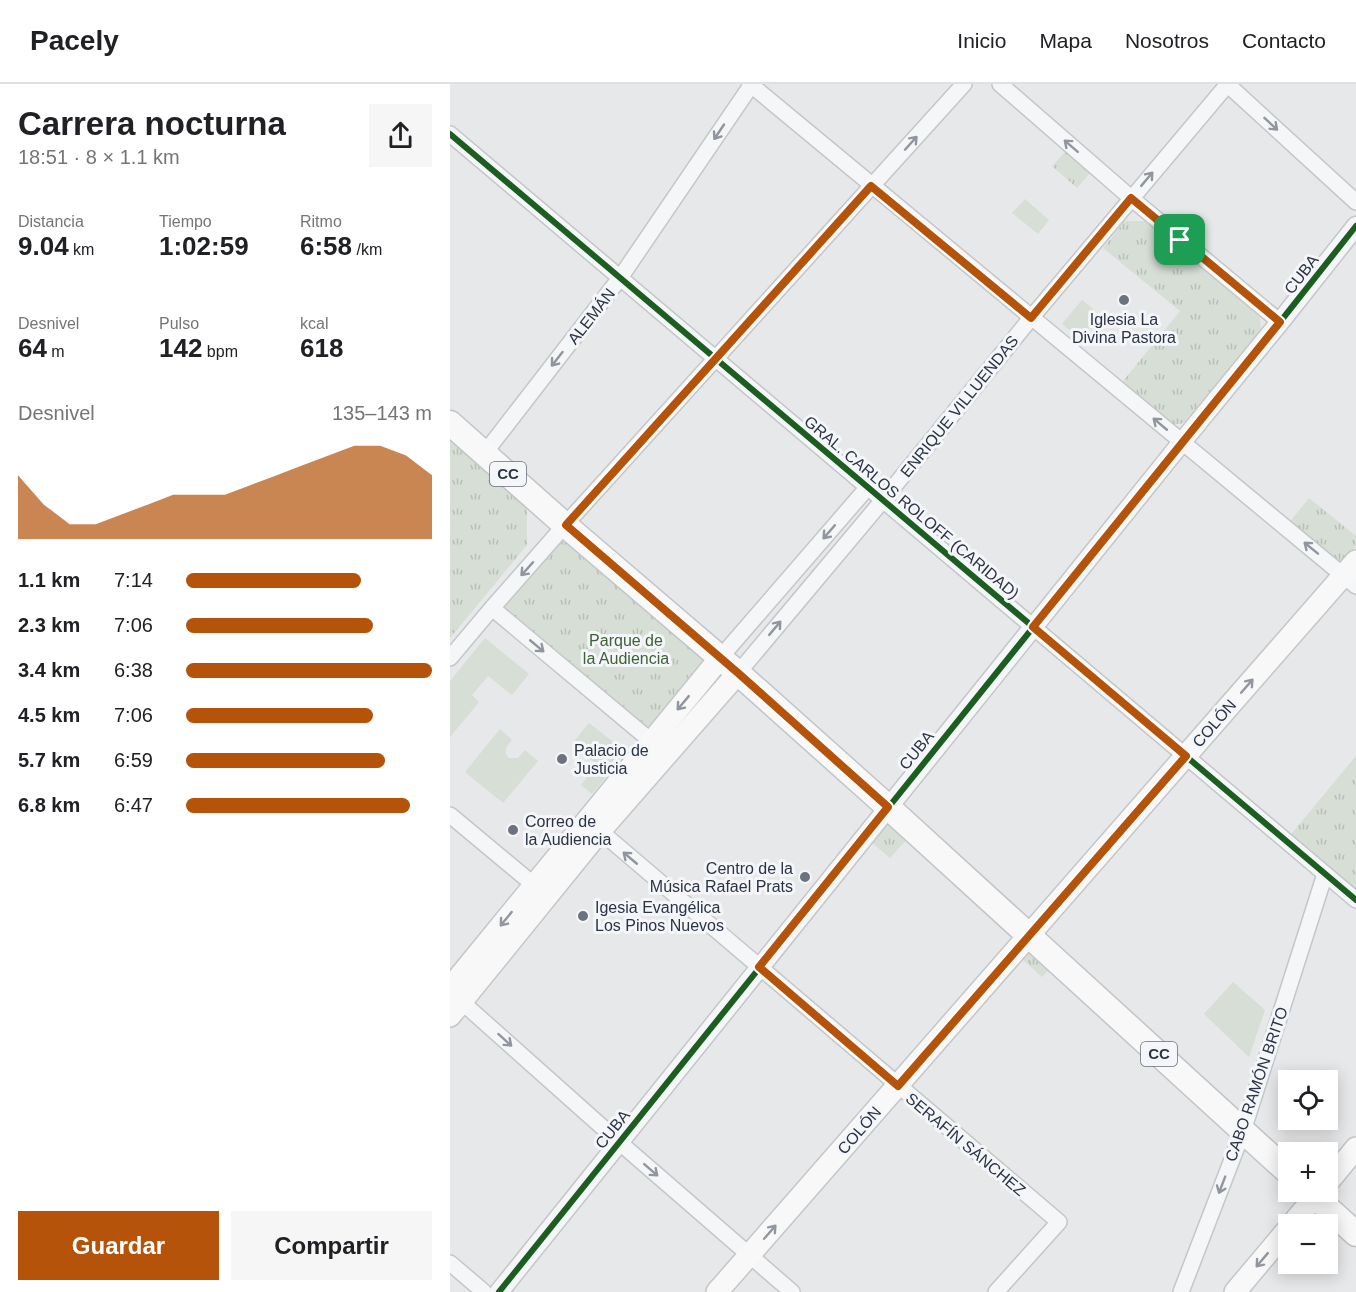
<!DOCTYPE html>
<html lang="es">
<head>
<meta charset="utf-8">
<style>
	body { margin:0; font-family:Arial,sans-serif; background:#f6f6f6; color:#202124; height:100vh; display:flex; flex-direction:column; font-size:22px; white-space:nowrap }
	* { box-sizing:border-box; margin:0 }
	p { font-size:20px; color:#757577 }
	.icon { flex:none; width:33px; height:33px; fill:none; stroke:currentColor; stroke-width:2; stroke-linecap:round; stroke-linejoin:round }
	.map { position:relative; flex:1; overflow:hidden }
	.side { display:flex; flex-direction:column; background:#fff; width:450px }
	.side>* { flex:none }
	.fabs { position:absolute; left:828px; top:986px; display:grid; gap:12px }
	.fabs a { display:grid; place-items:center; width:60px; height:60px; border-radius:0px; background:#fff; box-shadow:0 3px 15px #0003; font-size:30px }
	.pin { position:absolute; display:grid; place-items:center; width:51px; height:51px; color:#fff; margin:-26px; border-radius:12px; box-shadow:0 3px 9px #0006 }
	.round { display:grid; place-items:center; flex:none; width:63px; height:63px; border-radius:0px; background:#f6f6f6 }
	.summary { display:flex; align-items:center; justify-content:space-between; height:102px; padding:0 18px }
	h1 { font-size:33px; font-weight:700; line-height:45px }
	.stats { display:grid; grid-template-columns:repeat(3,1fr); gap:9px; height:102px; padding:6px 18px }
	.stats div { display:grid; align-content:center }
	.stats b { font-size:26px; font-weight:700 }
	.stats small { font-size:16px; font-weight:400 }
	.stats p { font-size:16px }
	.chart { height:168px; padding:12px 18px }
	.chart p { display:flex; justify-content:space-between }
	.chart svg { width:100%; height:108px; margin-top:6px; fill:#b45309; opacity:.7 }
	.primary-button { display:flex; gap:12px; margin-top:auto; padding:12px 18px }
	.primary-button a { flex:1; height:69px; border-radius:0px; background:#b45309; color:#fff; font-size:24px; font-weight:700; line-height:69px; text-align:center }
	.primary-button a+a { background:#f6f6f6; color:#202124 }
	ul { padding:0 18px; list-style:none; font-size:20px }
	li { display:grid; grid-template-columns:96px 72px 1fr; align-items:center; height:45px }
	li i { height:15px; border-radius:8px; background:#b45309 }
	header { display:flex; align-items:center; gap:36px; box-sizing:border-box; height:84px; padding:0 30px; background:#fff; border-bottom:2px solid #e0e0e0 }
	header strong { font-size:28px }
	nav { display:flex; gap:33px; margin-inline-start:auto; font-size:21px }
	main { display:flex; flex:1; min-height:0 }
	.map>svg:first-child { display:block }
	.park { fill:url(#park-tufts) }
	.garden { fill:#d6ded6 }
	.lines { fill:none; stroke-linecap:round; stroke-linejoin:round }
	.minor-casing { stroke:#c4c6c8; stroke-width:18 }
	.tertiary-casing { stroke:#c4c6c8; stroke-width:21 }
	.secondary-casing { stroke:#c4c6c8; stroke-width:24 }
	.primary-casing { stroke:#c2c5c8; stroke-width:27 }
	.minor { stroke:#f5f6f7; stroke-width:15 }
	.tertiary { stroke:#f5f6f7; stroke-width:18 }
	.secondary { stroke:#f8f8f8; stroke-width:21 }
	.primary { stroke:#f8f8f8; stroke-width:24 }
	.cycleway-casing { stroke:#f4f6f9; stroke-width:10 }
	.cycleway { stroke:#1b5e20; stroke-width:6 }
	.oneway { stroke:#90959e }
	.oneway2 { stroke:#92969e }
	.route-casing { stroke:#fff; stroke-width:12 }
	.route { stroke:#b45309; stroke-width:8 }
	.poi-dot { fill:#6c737f; stroke:#f4f6f9; stroke-width:2 }
	.labels { text-anchor:middle; stroke-width:6; stroke-linejoin:round; paint-order:stroke }
	.shield { fill:#f4f6f9; stroke:#676e7b; stroke-width:1.5 }
	.shield-label { font-size:15px; font-weight:bold; fill:#2b3445 }
	.street-label { font-size:16px; fill:#2b3445; stroke:#f4f6f9 }
	.poi-label { font-size:16px; fill:#2b3445; stroke:#f4f6f9; text-anchor:start }
	.park-label { font-size:16px; fill:#3f6138; stroke:#f4f6f9 }
</style>
</head>
<body>
<header>
<strong>Pacely</strong>
<nav><a>Inicio</a><a>Mapa</a><a>Nosotros</a><a>Contacto</a></nav>
</header>
<main>
<section class="side">
<div class="summary"><div><h1>Carrera nocturna</h1><p>18:51 · 8 × 1.1 km</p></div><a class="round"><svg class="icon" aria-label="share" viewBox="0 0 24 24"><path d="M12 15V3M7 8l5-5 5 5M5 13v7h14v-7"/></svg></a></div>
<div class="stats">
<div><p>Distancia</p><b>9.04<small> km</small></b></div>
<div><p>Tiempo</p><b>1:02:59</b></div>
<div><p>Ritmo</p><b>6:58<small> /km</small></b></div>
</div>
<div class="stats">
<div><p>Desnivel</p><b>64<small> m</small></b></div>
<div><p>Pulso</p><b>142<small> bpm</small></b></div>
<div><p>kcal</p><b>618</b></div>
</div>
<div class="chart"><p><span>Desnivel</span>135–143 m</p>
<svg viewBox="0 0 160 44" preserveAspectRatio="none"><path d="M0 44V18L10 30L20 38L30 38L40 34L50 30L60 26L70 26L80 26L90 22L100 18L110 14L120 10L130 6L140 6L150 10L160 18V44z"/></svg>
</div>
<ul>
<li><b>1.1 km</b>7:14<i style="width:71%"></i></li>
<li><b>2.3 km</b>7:06<i style="width:76%"></i></li>
<li><b>3.4 km</b>6:38<i style="width:100%"></i></li>
<li><b>4.5 km</b>7:06<i style="width:76%"></i></li>
<li><b>5.7 km</b>6:59<i style="width:81%"></i></li>
<li><b>6.8 km</b>6:47<i style="width:91%"></i></li>
</ul>
<div class="primary-button"><a>Guardar</a><a>Compartir</a></div>
</section>
<div class="map">
<svg width="906" height="1208" viewBox="0 0 906 1208">
	<defs>
		<pattern id="park-tufts" width="24" height="20" patternUnits="userSpaceOnUse" patternTransform="scale(1.5)"><rect width="24" height="20" fill="#d6ded6"/><path d="M3 7l-1-3M5 7V3M7 7l1-3M15 17l-1-3M17 17v-4M19 17l1-3" fill="none" stroke="#b8bfb9"/></pattern>
	</defs>
	<rect width="100%" height="100%" fill="#e6e8ea"/>
	<g class="park">
		<path d="M615 68 640 89 627 104 602 82Z"/>
		<path d="M675 137H695L810 233 811 250 774 296 736 339 718 341 670 301 730 227 653 164Z"/>
		<path d="M0 356 77 421V461L0 554Z"/>
		<path d="M859 414 906 452V462L890 482 838 440Z"/>
		<path d="M113 452 260 573 202 646 55 525 54 523 55 520Z"/>
		<path d="M905 673H906V810L838 754Z"/>
		<path d="M437 737 457 755 440 774 420 757Z"/>
		<path d="M578 869 598 887 592 893 572 875Z"/>
	</g>
	<g class="garden">
		<path d="M575 115 599 136 588 150 562 129Z"/>
		<path d="M632 216 650 231 634 250 631 248 627 252 612 240Z"/>
		<path d="M35 554 79 590 62 611 38 592 22 611 29 618 0 653V597Z"/>
		<path d="M139 639 176 668 142 710 131 701 147 681 122 660Z"/>
		<path d="M50 645 62 656C57 662 52 667 59 674H68L75 666 88 677 53 719 15 688Z"/>
		<path d="M783 898 815 926 799 973 754 930Z"/>
	</g>
	<g class="lines">
		<defs>
			<g id="minor">
				<path d="M300 0 906 502"/>
				<path d="M550 0 681 114 830 238"/>
				<path d="M777 0 906 118"/>
				<path d="M0 50 906 816"/>
				<path d="M34 370 170 194 302 0"/>
				<path d="M42 524 201 657"/>
				<path d="M0 574 42 524 115 441 514 0"/>
				<path d="M270 574 418 403"/>
				<path d="M288 589 433 416 581 234 778 0"/>
				<path d="M0 731 84 801"/>
				<path d="M150 747 609 1138 546 1208"/>
				<path d="M4 911 169 1058 342 1208"/>
				<path d="M0 1179 34 1208"/>
				<path d="M731 1208 793 1047 875 790"/>
			</g>
			<path id="tertiary" d="M49 1208 732 358 830 238 906 142"/>
			<g id="secondary">
				<path d="M0 904 270 574"/>
				<path d="M0 932 150 747 288 589"/>
				<path d="M878 1098 906 1064"/>
				<path d="M842 1140 870 1107"/>
				<path d="M267 1208 906 477"/>
				<path d="M785 1208 838 1145"/>
			</g>
			<g id="primary">
				<path d="M0 339 115 441 288 589 438 723 838 1088"/>
				<path d="M859 1107 906 1150"/>
			</g>
		</defs>
		<use href="#minor" class="minor-casing"/>
		<use href="#tertiary" class="tertiary-casing"/>
		<use href="#secondary" class="secondary-casing"/>
		<use href="#primary" class="primary-casing"/>
		<use href="#minor" class="minor"/>
		<use href="#tertiary" class="tertiary"/>
		<use href="#secondary" class="secondary"/>
		<use href="#primary" class="primary"/>
		<defs>
			<g id="cycleway">
				<path d="M0 50 906 816"/>
				<path d="M49 1208 732 358 830 238 906 142"/>
			</g>
		</defs>
		<use href="#cycleway" class="cycleway-casing"/>
		<use href="#cycleway" class="cycleway"/>
	</g>
	<defs><path id="oneway-shaft" d="M-6 0H5M1.5-3L5.5 0L1.5 3" fill="none" stroke-width="1.6" stroke-linecap="round" stroke-linejoin="round" transform="scale(1.5)"/></defs>
	<g class="oneway">
		<use href="#oneway-shaft" transform="translate(821 40) rotate(43)"/>
		<use href="#oneway-shaft" transform="translate(269 48) rotate(124)"/>
		<use href="#oneway-shaft" transform="translate(461 59) rotate(-48)"/>
		<use href="#oneway-shaft" transform="translate(621 62) rotate(-139)"/>
		<use href="#oneway-shaft" transform="translate(697 95) rotate(-50)"/>
		<use href="#oneway-shaft" transform="translate(107 275) rotate(128)"/>
		<use href="#oneway-shaft" transform="translate(710 340) rotate(-140)"/>
		<use href="#oneway-shaft" transform="translate(379 448) rotate(131)"/>
		<use href="#oneway-shaft" transform="translate(861 464) rotate(-141)"/>
		<use href="#oneway-shaft" transform="translate(77 485) rotate(132)"/>
		<use href="#oneway-shaft" transform="translate(325 544) rotate(-50)"/>
		<use href="#oneway-shaft" transform="translate(87 562) rotate(40)"/>
		<use href="#oneway-shaft" transform="translate(180 774) rotate(-140)"/>
		<use href="#oneway-shaft" transform="translate(55 956) rotate(42)"/>
		<use href="#oneway-shaft" transform="translate(201 1086) rotate(41)"/>
		<use href="#oneway-shaft" transform="translate(772 1101) rotate(111)"/>
	</g>
	<g class="oneway2">
		<use href="#oneway-shaft" transform="translate(797 602) rotate(-49)"/>
		<use href="#oneway-shaft" transform="translate(233 619) rotate(130)"/>
		<use href="#oneway-shaft" transform="translate(56 835) rotate(129)"/>
		<use href="#oneway-shaft" transform="translate(320 1148) rotate(-49)"/>
		<use href="#oneway-shaft" transform="translate(812 1176) rotate(130)"/>
	</g>
	<g class="lines">
		<defs>
			<path id="route" d="M421 102 581 234 681 114 830 238 583 543 736 672 448 1002 309 883 438 723 288 589 116 441Z"/>
		</defs>
		<use href="#route" class="route-casing"/>
		<use href="#route" class="route"/>
	</g>
	<g class="poi-dot">
		<circle cx="674" cy="216" r="6"/>
		<circle cx="112" cy="675" r="6"/>
		<circle cx="63" cy="746" r="6"/>
		<circle cx="355" cy="793" r="6"/>
		<circle cx="133" cy="832" r="6"/>
	</g>
	<g class="labels">
		<g class="shield">
			<rect x="40" y="378" width="36" height="24" rx="4.5"/>
			<rect x="691" y="958" width="36" height="24" rx="4.5"/>
		</g>
		<g class="shield-label">
			<text x="58" y="395">CC</text>
			<text x="709" y="975">CC</text>
		</g>
		<g class="street-label">
			<text transform="translate(851 190) rotate(-52)" y="6">CUBA</text>
			<text transform="translate(141 232) rotate(-52)" y="6">ALEMÁN</text>
			<text transform="translate(509 322) rotate(-51)" y="6">ENRIQUE VILLUENDAS</text>
			<text transform="translate(462 423) rotate(40)" y="6">GRAL. CARLOS ROLOFF (CARIDAD)</text>
			<text transform="translate(764 639) rotate(-49)" y="6">COLÓN</text>
			<text transform="translate(466 666) rotate(-51)" y="6">CUBA</text>
			<text transform="translate(806 1000) rotate(-71)" y="6">CABO RAMÓN BRITO</text>
			<text transform="translate(162 1045) rotate(-51)" y="6">CUBA</text>
			<text transform="translate(409 1046) rotate(-49)" y="6">COLÓN</text>
			<text transform="translate(516 1060) rotate(40)" y="6">SERAFÍN SÁNCHEZ</text>
		</g>
		<g class="poi-label">
			<text x="674" y="241" text-anchor="middle">Iglesia La<tspan x="674" dy="18">Divina Pastora</tspan></text>
			<text x="124" y="672">Palacio de<tspan x="124" dy="18">Justicia</tspan></text>
			<text x="75" y="743">Correo de<tspan x="75" dy="18">la Audiencia</tspan></text>
			<text x="343" y="790" text-anchor="end">Centro de la<tspan x="343" dy="18">Música Rafael Prats</tspan></text>
			<text x="145" y="829">Igesia Evangélica<tspan x="145" dy="18">Los Pinos Nuevos</tspan></text>
		</g>
		<g class="park-label">
			<text x="176" y="562">Parque de<tspan x="176" dy="18">la Audiencia</tspan></text>
		</g>
	</g>
</svg>
<div class="fabs">
<a><svg class="icon" aria-label="locate" viewBox="0 0 24 24"><circle cx="12" cy="12" r="6"/><path d="M12 2v4M12 18v4M2 12h4M18 12h4"/></svg></a>
<a>+</a>
<a>−</a>
</div>
<div class="pin" style="left:730px;top:156px;background:#1e9e55"><svg class="icon" aria-label="arrive" viewBox="0 0 24 24"><path d="M6 21V4h12l-3 4 3 4H6"/></svg></div>
</div>
</main>
</body>
</html>
